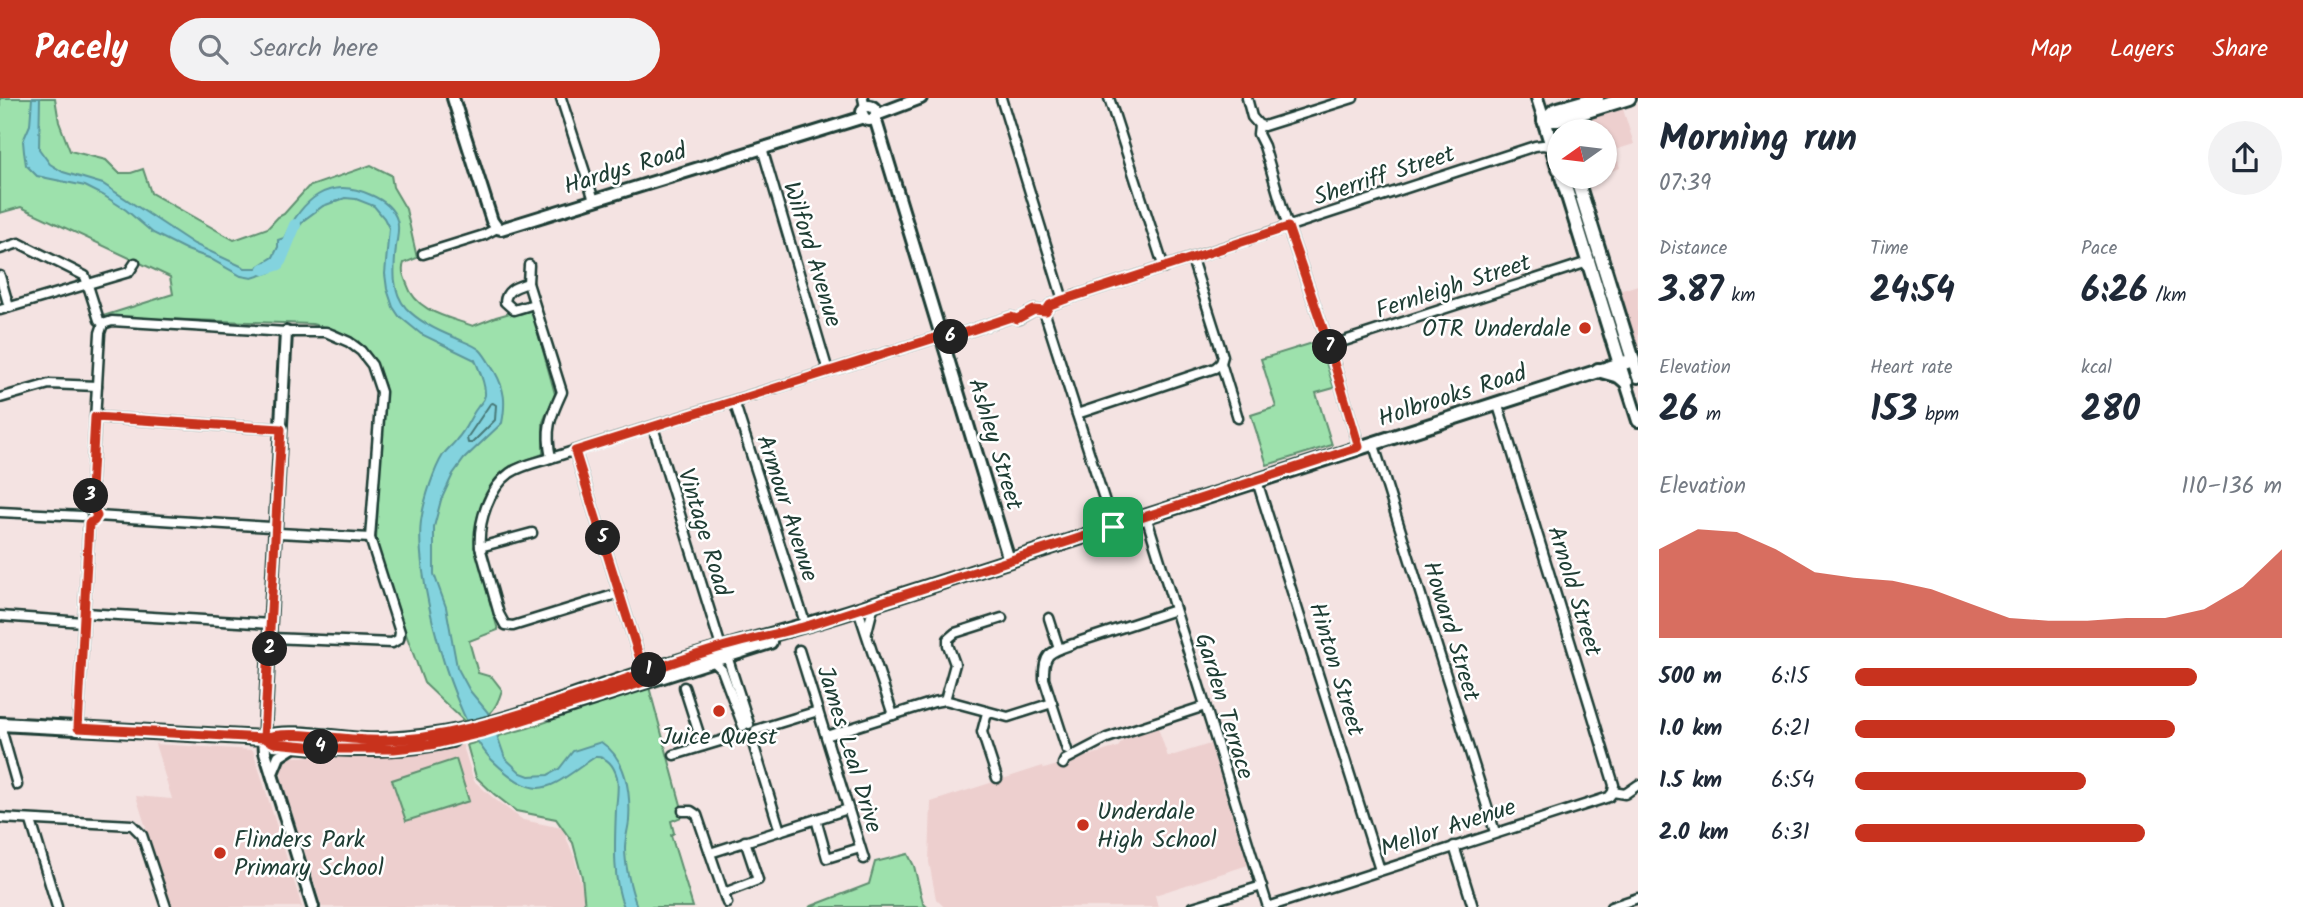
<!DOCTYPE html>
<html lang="en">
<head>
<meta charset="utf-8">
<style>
	body { margin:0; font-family:Kalam,sans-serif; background:#f2f2f3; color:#1f2937; height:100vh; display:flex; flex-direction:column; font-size:26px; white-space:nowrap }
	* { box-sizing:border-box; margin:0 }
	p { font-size:23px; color:#747a83 }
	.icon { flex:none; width:38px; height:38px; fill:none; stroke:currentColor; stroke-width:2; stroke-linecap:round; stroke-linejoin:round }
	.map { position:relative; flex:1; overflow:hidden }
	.drawer { display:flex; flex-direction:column; background:#fff; width:665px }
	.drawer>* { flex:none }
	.needle { width:46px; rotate:256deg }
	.fabs { position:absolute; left:1547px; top:21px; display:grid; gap:14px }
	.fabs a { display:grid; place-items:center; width:70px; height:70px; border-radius:50%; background:#fff; box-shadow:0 2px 5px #0004; font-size:35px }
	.pin { position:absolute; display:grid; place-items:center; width:60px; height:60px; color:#fff; margin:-30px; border-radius:14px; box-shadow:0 4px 10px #0006 }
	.km { position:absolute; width:35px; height:35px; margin:-18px; border-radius:50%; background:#222; color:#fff; font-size:19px; line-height:35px; text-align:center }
	.round { display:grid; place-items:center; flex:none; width:74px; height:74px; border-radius:37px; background:#f2f2f3 }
	.overview { display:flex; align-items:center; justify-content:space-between; height:119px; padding:0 21px }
	h1 { font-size:38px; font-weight:700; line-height:52px }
	.stats { display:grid; grid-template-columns:repeat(3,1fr); gap:10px; height:119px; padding:7px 21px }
	.stats div { display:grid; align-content:center }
	.stats b { font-size:35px; font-weight:700 }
	.stats small { font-size:19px; font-weight:400 }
	.stats p { font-size:19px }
	.chart { height:196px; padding:14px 21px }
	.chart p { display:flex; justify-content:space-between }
	.chart svg { width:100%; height:126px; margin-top:7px; fill:#c8321e; opacity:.7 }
	ul { padding:0 21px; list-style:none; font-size:23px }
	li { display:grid; grid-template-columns:112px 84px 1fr; align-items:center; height:52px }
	li i { height:18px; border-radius:9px; background:#c8321e }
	header { display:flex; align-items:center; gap:42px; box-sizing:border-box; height:98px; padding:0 35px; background:#c8321e; color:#fff }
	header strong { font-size:33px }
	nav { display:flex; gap:38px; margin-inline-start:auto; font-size:24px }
	.search { width:490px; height:63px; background:#f2f2f3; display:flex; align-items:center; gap:18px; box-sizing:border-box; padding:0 24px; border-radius:38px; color:#747a83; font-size:26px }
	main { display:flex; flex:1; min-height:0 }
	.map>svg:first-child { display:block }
	.built { fill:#edcfce }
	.green { fill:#9de1ac; stroke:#5e8f70; stroke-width:2 }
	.water { fill:#83d3de; stroke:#5b979a; stroke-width:2 }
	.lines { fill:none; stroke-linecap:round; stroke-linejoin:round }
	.shore { stroke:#477978; stroke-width:2 }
	.river { stroke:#83d3de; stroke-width:12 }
	.street-casing { stroke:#1f3d34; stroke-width:13 }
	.secondary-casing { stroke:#1f3d34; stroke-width:16 }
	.primary-casing { stroke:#1f3d34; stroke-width:18 }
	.street { stroke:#fff; stroke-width:8 }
	.secondary { stroke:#fff; stroke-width:10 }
	.primary { stroke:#fff; stroke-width:12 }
	.route-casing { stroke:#fff; stroke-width:14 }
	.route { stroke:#c8321e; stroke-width:9 }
	.poi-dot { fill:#c8321e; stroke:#fff; stroke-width:2.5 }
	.labels { text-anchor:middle; stroke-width:5; stroke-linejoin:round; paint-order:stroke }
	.street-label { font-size:24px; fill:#1f3d34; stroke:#fff }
	.poi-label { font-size:24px; fill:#1f3d34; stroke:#fff; text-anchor:start }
</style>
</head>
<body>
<header>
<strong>Pacely</strong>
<div class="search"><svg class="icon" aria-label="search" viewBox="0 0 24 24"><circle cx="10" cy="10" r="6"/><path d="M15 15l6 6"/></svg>Search here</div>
<nav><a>Map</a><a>Layers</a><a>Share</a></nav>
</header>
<main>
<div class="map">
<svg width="1638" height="809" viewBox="0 0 1638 809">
	<rect width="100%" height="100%" fill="#f4e3e2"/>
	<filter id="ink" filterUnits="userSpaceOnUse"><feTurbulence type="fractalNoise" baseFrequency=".0143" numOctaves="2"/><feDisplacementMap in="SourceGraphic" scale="14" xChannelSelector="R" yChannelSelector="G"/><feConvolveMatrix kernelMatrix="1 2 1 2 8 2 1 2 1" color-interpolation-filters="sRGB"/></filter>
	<g filter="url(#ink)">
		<g class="built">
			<path d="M1622 8 1634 46 1615 52 1620 70 1605 75V33H1569L1568 29 1570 25Z"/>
			<path d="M1638 187V255L1619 193Z"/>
			<path d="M1158 630 1168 659 1210 646 1248 767 1155 797 1158 809H944L936 801 929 764 931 704 1043 668 1044 671 1118 649 1124 641Z"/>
			<path d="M462 645 474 683 497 703 523 722 562 730 574 758 587 809H322L282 682 281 667 287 659 405 656 445 651Z"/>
			<path d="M155 646 253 652 302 809H171L136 698 172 701Z"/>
		</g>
		<g class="green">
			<path d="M0 0H55L59 24 70 53 106 62 119 75H131L143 71 151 95 234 142 268 130 278 119 284 116 308 89 371 67 391 77 393 89 406 111 417 160 404 165C401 173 404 178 407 186 416 214 448 219 473 228L496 219 531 209 555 296 543 324V356L510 368 499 381 478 417 475 436 478 460 498 532 469 543 478 575 492 579 502 592C495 615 489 620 465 624L424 585 403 528 376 444 383 298 385 288 376 265 358 243 336 232 312 226 100 219 173 196 170 179 21 109 0 115Z"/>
			<path d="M1319 243 1334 290 1316 295 1332 347 1267 367 1251 317 1276 309 1261 261Z"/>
			<path d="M649 589 684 718 671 723 674 735 671 737 693 809H585L582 779 573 745 556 721 516 713 494 696 476 679 467 647 528 630Z"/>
			<path d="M456 661 469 703 406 723 392 682Z"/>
			<path d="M908 756 914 768 923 805 927 809H809L869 786 875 764Z"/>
		</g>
		<path class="water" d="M32 0H40L39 51 50 66 63 74 103 86 194 146 245 170H256L273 159 278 149V142L284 140C302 102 328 77 371 97 383 102 393 109 397 122 400 130 397 140 396 149 394 169 391 193 406 210 419 224 438 233 456 240 464 244 473 246 480 252 486 258 490 267 495 274 505 292 506 304 502 325L464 361 453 376 441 402 434 429V476L446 509 457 569 470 593 490 617 505 660 521 675 529 678 548 677 559 671 573 653 601 644C626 660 631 694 629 723 628 732 625 741 625 750 625 770 631 791 637 809H624C612 783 615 740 616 711 617 701 619 689 617 679 614 668 607 658 595 659 548 690 540 708 492 662 453 624 411 470 422 417 425 400 434 371 443 357 447 351 453 347 457 341 466 332 470 319 477 310 480 305 484 304 485 297 486 286 479 272 475 262L421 236 399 218 393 209 387 191 385 176 389 130 384 120 374 108 356 101 345 100 323 108 304 122 287 146 277 169 271 174 252 180 241 178 209 160 187 152 153 135 126 112 103 97 85 88 37 78 26 67 24 54 23 43 30 27Z"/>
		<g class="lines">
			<path class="shore" d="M490 306 493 305 496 307 495 322 472 345H468L467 340Z"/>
			<path class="river" d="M264 171 279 166 295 127"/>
			<defs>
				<g id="street">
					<path d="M561 0 594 102"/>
					<path d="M863 0 865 9"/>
					<path d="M1001 0 1063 202"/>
					<path d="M1109 0 1164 170"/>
					<path d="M1247 0 1252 19 1259 27 1258 36 1264 48 1288 129 1329 248 1359 349"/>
					<path d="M1259 27 1264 28 1353 0"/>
					<path d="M762 50 828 273"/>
					<path d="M0 151 19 145 85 178 99 222 103 226 100 235 90 410"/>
					<path d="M423 156 484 137 497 130"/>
					<path d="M529 167 528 185 562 294C550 320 545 331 551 360"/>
					<path d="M0 178 9 209"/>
					<path d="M528 185C517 189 506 191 505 204L514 212 534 206"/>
					<path d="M0 212 129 174 135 165"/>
					<path d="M1046 213 1050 207 1063 202 1535 48 1543 47 1553 49"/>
					<path d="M1046 213 1045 216 1113 429"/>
					<path d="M103 226 112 223 286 234H326L349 244 361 253 372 267 381 294 370 440 400 534 399 541 392 545 271 540"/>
					<path d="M1329 248 1588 164"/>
					<path d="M1221 265 1238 320"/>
					<path d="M0 300 49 286 97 288"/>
					<path d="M734 303 806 528"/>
					<path d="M1497 304 1614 687 1613 694"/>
					<path d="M1077 316 1215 270 1221 265 1223 258 1192 161"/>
					<path d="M95 319 281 331"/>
					<path d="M653 329 721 549"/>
					<path d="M1373 344 1495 734"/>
					<path d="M575 353 645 577"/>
					<path d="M1257 383 1380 772"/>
					<path d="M0 414 82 418"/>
					<path d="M97 418 271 429 279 435 370 440"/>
					<path d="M1146 418 1268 809"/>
					<path d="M480 449 532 435"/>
					<path d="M620 495 513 528 505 527 499 516 480 449C478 424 489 390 510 375 522 367 538 364 551 360L922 244 941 238 948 240 1011 219 1018 221 1034 212 1046 213"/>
					<path d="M858 511 893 617"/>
					<path d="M84 515 271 526"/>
					<path d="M0 518 83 524"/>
					<path d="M1049 520 1059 551"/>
					<path d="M867 534 874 506"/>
					<path d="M1078 544 1175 512"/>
					<path d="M799 552 864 761"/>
					<path d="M726 555 749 626"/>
					<path d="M713 563 722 572 743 628"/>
					<path d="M684 589 703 648"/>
					<path d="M945 602 955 566 948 547V541L955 535 1002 520"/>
					<path d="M987 615 982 634 997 680"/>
					<path d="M2 626V634L17 687"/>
					<path d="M78 630 89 425"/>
					<path d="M756 632 818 613"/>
					<path d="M826 638 934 604 945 602 1008 619 1052 605"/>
					<path d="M752 642 780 733"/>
					<path d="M1067 652 1044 581C1043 555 1050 554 1073 546"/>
					<path d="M674 657 740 637"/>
					<path d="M1063 666 1065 662 1107 640 1205 608"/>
					<path d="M683 713H691L697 717 727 805"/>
					<path d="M0 720 132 727 142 737 166 809"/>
					<path d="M816 721 827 760 860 750"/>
					<path d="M31 723 57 809"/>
					<path d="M1454 748 1473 809"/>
					<path d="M710 755 848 711"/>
					<path d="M724 795 758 782 745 743"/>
					<path d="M1193 809 1262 788"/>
					<path d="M1268 809 1609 699 1613 694 1625 696 1638 687"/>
					<path d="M1611 809 1638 800"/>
				</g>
				<g id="secondary">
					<path d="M453 0 492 123 497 130 501 131 864 19"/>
					<path d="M1537 0 1544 22"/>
					<circle cx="869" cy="15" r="7"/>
					<path d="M876 17 921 0"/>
					<path d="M875 20 1009 462"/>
					<path d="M286 234 264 640 265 654 313 809"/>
					<path d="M1633 262 1638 279"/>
					<path d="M1620 266 1638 323"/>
					<path d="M272 675 279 658 296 647"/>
				</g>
				<g id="primary">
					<path d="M1544 22H1558L1629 0"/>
					<path d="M1544 22 1555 12 1597 0"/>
					<path d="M1544 22 1559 71"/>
					<path d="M1562 79 1620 266"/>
					<path d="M1598 272 1619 278 1626 284"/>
					<path d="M550 614 770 544"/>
					<path d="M0 626 264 640C279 647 295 647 312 649 359 652 406 653 452 642"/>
					<path d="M264 640C287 631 337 641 364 642 390 643 417 640 443 636 512 624 579 595 646 574 713 551 782 535 849 514L1633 262 1576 79"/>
				</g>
			</defs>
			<use href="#street" class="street-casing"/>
			<use href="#secondary" class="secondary-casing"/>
			<use href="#primary" class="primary-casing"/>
			<use href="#street" class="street"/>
			<use href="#secondary" class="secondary"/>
			<use href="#primary" class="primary"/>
		</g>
	</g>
	<g class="lines" filter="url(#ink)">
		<defs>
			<path id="route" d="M1113 429C1012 461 911 495 810 527 778 536 744 542 712 552 631 577 552 610 469 630 437 638 403 643 369 642 342 642 287 631 264 640L281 331 95 319 90 410 94 412 97 418 94 423 89 425 78 630 264 640 274 645 339 651H394L430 647 485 634 647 583 644 574 575 353 922 244 941 238 948 240 1011 219 1017 221 1034 212 1046 213 1050 207 1063 202 1288 129 1329 248 1359 349 1113 429"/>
		</defs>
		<use href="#route" class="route-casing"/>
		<use href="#route" class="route"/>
	</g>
	<g class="poi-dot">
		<circle cx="1585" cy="230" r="7"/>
		<circle cx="719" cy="613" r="7"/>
		<circle cx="1083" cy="727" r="7"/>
		<circle cx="220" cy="755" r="7"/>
	</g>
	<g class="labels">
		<g class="street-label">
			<text transform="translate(625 70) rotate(-17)" y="8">Hardys Road</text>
			<text transform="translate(1384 77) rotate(-18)" y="8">Sherriff Street</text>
			<text transform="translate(813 156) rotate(73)" y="8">Wilford Avenue</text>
			<text transform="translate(1453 188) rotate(-18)" y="8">Fernleigh Street</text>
			<text transform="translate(1452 297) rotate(-18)" y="8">Holbrooks Road</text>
			<text transform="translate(996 346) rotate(73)" y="8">Ashley Street</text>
			<text transform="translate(788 410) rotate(72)" y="8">Armour Avenue</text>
			<text transform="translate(705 434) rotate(73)" y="8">Vintage Road</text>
			<text transform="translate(1575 493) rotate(73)" y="8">Arnold Street</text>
			<text transform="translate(1452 533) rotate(73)" y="8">Howard Street</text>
			<text transform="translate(1337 571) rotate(73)" y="8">Hinton Street</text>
			<text transform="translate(1225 608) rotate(73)" y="8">Garden Terrace</text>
			<text transform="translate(850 651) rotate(73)" y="8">James Leal Drive</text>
			<text transform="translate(1448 729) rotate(-18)" y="8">Mellor Avenue</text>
		</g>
		<g class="poi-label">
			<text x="1571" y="238" text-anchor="end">OTR Underdale</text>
			<text x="719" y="646" text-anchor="middle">Juice Quest</text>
			<text x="1097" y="721">Underdale<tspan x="1097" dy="28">High School</tspan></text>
			<text x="234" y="749">Flinders Park<tspan x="234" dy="28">Primary School</tspan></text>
		</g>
	</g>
</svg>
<div class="fabs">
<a><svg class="needle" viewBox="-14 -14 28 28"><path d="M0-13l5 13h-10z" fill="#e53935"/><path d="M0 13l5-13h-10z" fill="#747a83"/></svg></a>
</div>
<div class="pin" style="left:1113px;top:429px;background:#1e9e55"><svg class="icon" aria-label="arrive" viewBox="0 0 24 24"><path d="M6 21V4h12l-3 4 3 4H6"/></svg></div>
<b class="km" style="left:649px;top:572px">1</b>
<b class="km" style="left:270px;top:551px">2</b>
<b class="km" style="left:91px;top:398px">3</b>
<b class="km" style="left:321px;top:649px">4</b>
<b class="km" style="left:603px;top:440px">5</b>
<b class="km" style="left:951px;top:239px">6</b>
<b class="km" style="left:1330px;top:249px">7</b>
</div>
<section class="drawer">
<div class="overview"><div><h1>Morning run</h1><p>07:39</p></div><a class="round"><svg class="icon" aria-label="share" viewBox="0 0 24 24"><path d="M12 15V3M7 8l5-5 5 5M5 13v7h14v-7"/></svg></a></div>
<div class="stats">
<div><p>Distance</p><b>3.87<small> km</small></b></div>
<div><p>Time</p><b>24:54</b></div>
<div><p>Pace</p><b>6:26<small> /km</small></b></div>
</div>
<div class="stats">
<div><p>Elevation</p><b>26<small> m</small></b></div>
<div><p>Heart rate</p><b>153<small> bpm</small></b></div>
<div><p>kcal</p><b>280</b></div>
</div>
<div class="chart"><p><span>Elevation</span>110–136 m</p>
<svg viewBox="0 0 160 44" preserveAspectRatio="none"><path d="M0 44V13L10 6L20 7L30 13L40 21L50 23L60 24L70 27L80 32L90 37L100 38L110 38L120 37L130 37L140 34L150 26L160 13V44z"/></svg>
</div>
<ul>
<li><b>500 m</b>6:15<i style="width:80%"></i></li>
<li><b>1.0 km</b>6:21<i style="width:75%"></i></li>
<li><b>1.5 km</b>6:54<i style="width:54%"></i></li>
<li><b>2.0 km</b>6:31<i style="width:68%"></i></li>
</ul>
</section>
</main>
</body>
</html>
